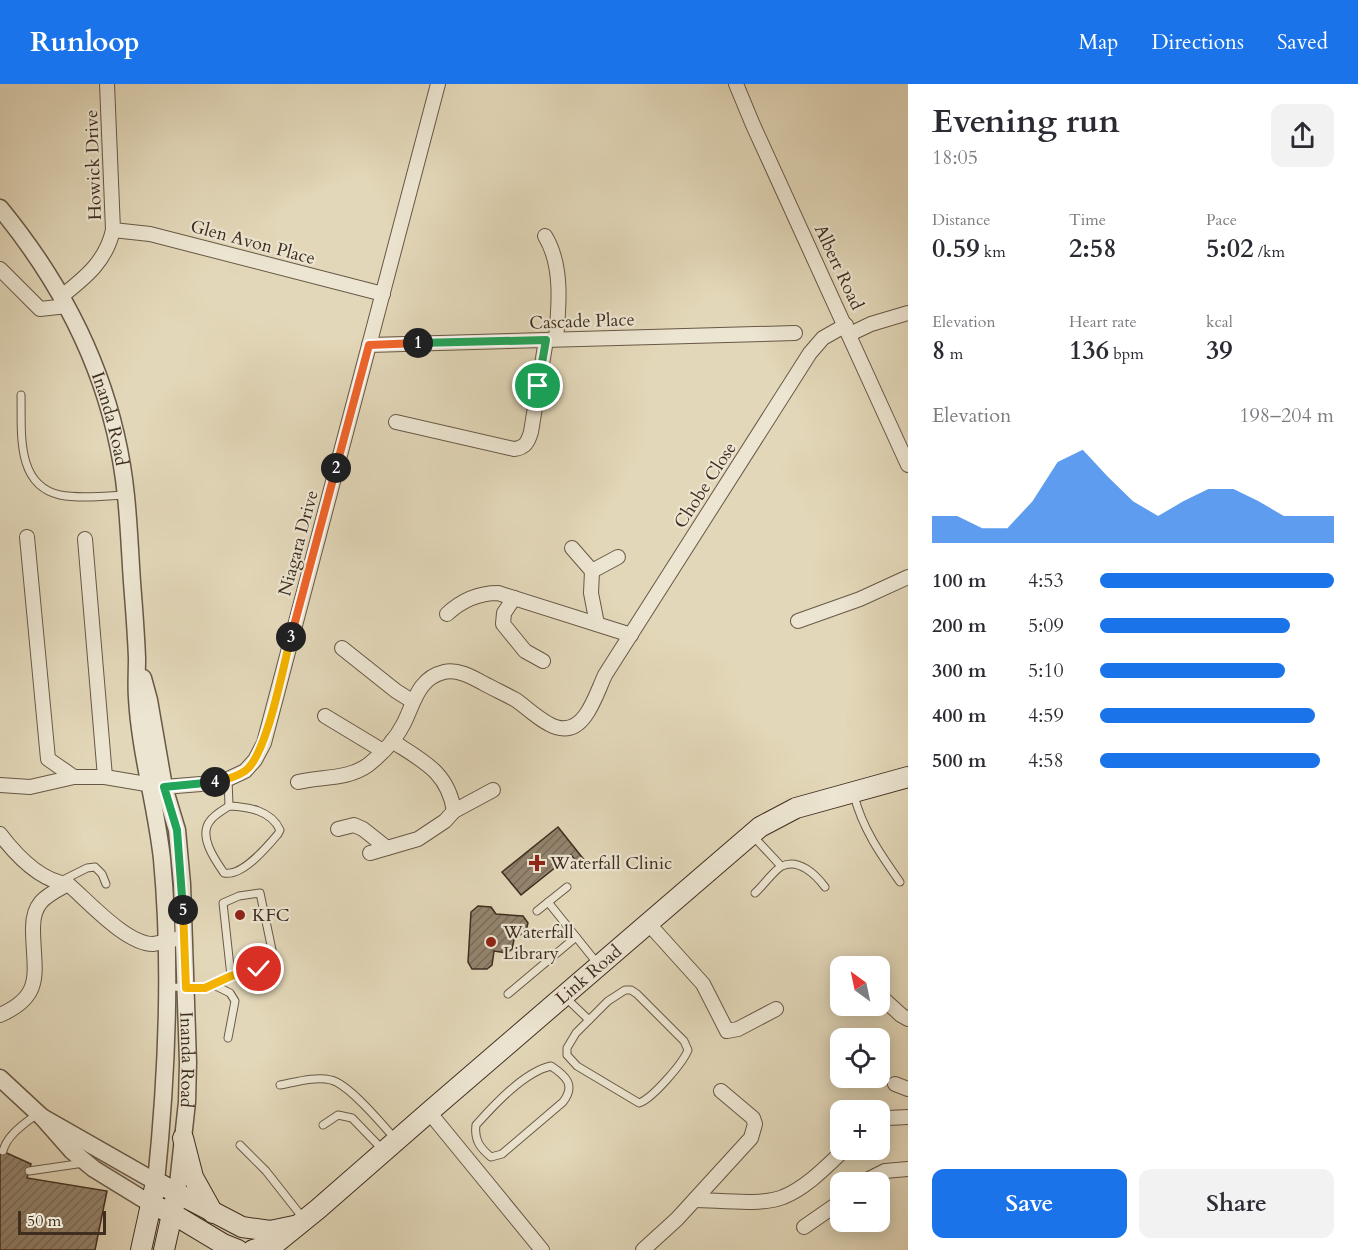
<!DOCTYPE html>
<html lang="en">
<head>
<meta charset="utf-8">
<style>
	body { margin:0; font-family:Cardo,serif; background:#f2f2f3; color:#2b2b33; height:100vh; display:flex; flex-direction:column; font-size:22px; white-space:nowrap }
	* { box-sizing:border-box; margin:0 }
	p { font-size:20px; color:#7c7c81 }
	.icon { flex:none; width:33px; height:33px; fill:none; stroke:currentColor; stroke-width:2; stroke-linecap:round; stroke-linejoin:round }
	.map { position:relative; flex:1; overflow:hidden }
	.drawer { display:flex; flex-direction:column; background:#fff; width:450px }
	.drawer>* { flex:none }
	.needle { width:39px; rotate:327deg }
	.controls { position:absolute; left:830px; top:872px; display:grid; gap:12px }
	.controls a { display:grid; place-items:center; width:60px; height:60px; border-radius:12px; background:#fff; box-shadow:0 3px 15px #0003; font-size:30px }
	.scale { position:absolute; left:18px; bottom:15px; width:88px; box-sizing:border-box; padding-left:6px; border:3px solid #3f2d20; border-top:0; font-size:16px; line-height:21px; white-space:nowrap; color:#3f2d20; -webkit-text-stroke:4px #ece5d1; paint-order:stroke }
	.pin { position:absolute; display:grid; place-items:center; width:51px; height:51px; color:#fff; margin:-26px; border:3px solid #fff; border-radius:50%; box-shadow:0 2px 6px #0007 }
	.km { position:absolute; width:30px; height:30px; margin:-15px; border-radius:50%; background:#222; color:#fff; font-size:16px; line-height:30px; text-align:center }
	.round { display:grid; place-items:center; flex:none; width:63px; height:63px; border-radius:12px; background:#f2f2f3 }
	.summary { display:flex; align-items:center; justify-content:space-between; height:102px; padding:0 24px }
	h1 { font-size:33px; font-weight:600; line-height:45px }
	.figures { display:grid; grid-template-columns:repeat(3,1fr); gap:9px; height:102px; padding:6px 24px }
	.figures div { display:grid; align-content:center }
	.figures b { font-size:26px; font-weight:600 }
	.figures small { font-size:16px; font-weight:400 }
	.figures p { font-size:16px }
	.chart { height:168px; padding:12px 24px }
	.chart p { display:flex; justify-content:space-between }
	.chart svg { width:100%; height:108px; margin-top:6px; fill:#1a73e8; opacity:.7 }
	.action { display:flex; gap:12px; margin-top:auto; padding:12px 24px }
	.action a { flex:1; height:69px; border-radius:12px; background:#1a73e8; color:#fff; font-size:24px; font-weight:600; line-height:69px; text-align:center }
	.action a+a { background:#f2f2f3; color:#2b2b33 }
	ul { padding:0 24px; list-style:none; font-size:20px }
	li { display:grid; grid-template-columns:96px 72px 1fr; align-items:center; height:45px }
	li i { height:15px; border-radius:8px; background:#1a73e8 }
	header { display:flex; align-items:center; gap:36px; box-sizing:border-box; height:84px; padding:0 30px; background:#1a73e8; color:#fff }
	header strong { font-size:28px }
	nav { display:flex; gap:33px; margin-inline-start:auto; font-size:21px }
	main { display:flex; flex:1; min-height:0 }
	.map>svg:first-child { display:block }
	.building { fill:url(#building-hatch); stroke:#3f2d20; stroke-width:1.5 }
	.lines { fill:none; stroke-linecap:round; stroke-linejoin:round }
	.service-casing { stroke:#685846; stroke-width:9 }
	.minor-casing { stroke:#685846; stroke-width:16 }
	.tertiary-casing { stroke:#685846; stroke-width:19 }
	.secondary-casing { stroke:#3f2d20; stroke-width:22 }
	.service { stroke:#ece5d1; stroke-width:7 }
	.minor { stroke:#ece5d1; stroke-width:14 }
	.tertiary { stroke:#ece5d1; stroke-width:16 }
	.secondary { stroke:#ece5d1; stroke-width:20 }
	.split-1-casing { stroke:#fff; stroke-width:12 }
	.split-2-casing { stroke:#fff; stroke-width:12 }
	.split-3-casing { stroke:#fff; stroke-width:12 }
	.split-4-casing { stroke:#fff; stroke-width:12 }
	.split-5-casing { stroke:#fff; stroke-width:12 }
	.split-6-casing { stroke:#fff; stroke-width:12 }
	.split-1 { stroke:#22a559; stroke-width:8 }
	.split-2 { stroke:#f0652b; stroke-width:8 }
	.split-3 { stroke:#f0652b; stroke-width:8 }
	.split-4 { stroke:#f5b400; stroke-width:8 }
	.split-5 { stroke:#22a559; stroke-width:8 }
	.split-6 { stroke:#f5b400; stroke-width:8 }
	.poi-dot { fill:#8f2418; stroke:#ece5d1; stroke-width:2 }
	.labels { text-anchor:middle; stroke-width:4.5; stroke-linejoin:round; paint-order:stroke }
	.street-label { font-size:18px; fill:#3f2d20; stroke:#ece5d1 }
	.poi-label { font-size:18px; fill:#3f2d20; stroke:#ece5d1; text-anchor:start }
</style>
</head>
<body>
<header>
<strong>Runloop</strong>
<nav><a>Map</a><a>Directions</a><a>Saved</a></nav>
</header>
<main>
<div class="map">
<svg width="908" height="1166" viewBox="0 0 908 1166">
	<defs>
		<pattern id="building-hatch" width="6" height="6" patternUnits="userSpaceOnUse" patternTransform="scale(1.5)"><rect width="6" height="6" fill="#94856f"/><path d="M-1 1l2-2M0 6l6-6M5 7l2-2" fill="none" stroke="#7a6d5b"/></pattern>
	</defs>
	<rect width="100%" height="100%" fill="#e2d7b8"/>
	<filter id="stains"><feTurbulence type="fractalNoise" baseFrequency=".00333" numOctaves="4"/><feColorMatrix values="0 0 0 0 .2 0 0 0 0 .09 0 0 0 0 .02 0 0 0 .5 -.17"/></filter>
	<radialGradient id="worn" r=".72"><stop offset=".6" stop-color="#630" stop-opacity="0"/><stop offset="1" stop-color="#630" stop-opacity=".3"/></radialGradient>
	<g class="building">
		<path d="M558 743 585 777 580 781 571 771 521 811 502 788Z"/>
		<path d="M478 822 491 823 496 830 523 832 528 839 526 847 520 851H515L512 865 507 869 494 867 492 881 487 885H472L468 878 471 828Z"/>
		<path d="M0 1066 31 1080 27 1094 107 1107 95 1166H0Z"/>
	</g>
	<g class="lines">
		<defs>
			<g id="service">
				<path d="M21 311C22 347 15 401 60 411 80 415 105 412 126 411"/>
				<path d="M228 695 229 722"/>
				<path d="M854 711C862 744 881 771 900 798"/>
				<path d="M229 722C248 723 271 726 280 746L278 750C267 763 242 793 224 789 215 776 198 752 210 737 214 731 223 726 229 722Z"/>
				<path d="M753 752 781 782"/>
				<path d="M63 796 87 784 95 783 102 790 106 800"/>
				<path d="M755 809C762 803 775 785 782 782 799 774 816 791 825 803"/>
				<path d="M548 818 597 879"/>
				<path d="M537 827 567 803"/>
				<path d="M214 901 230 909 235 917 228 954"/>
				<path d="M167 903 205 904 231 892 275 880 260 809 239 812 223 819 231 892"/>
				<path d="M625 906H631L637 910 684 957 688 966C683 979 652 1015 639 1019L577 982 567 971V964L576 949 608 917Z"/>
				<path d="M508 910 576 853"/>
				<path d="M564 912 589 936"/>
				<path d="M551 982C566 992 576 1001 563 1018L502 1070 491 1073C480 1064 474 1056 476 1041 494 1021 524 988 551 982Z"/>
				<path d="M280 1001C296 998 316 992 331 996 349 1000 383 1041 396 1056"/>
				<path d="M323 1041 338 1031 352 1034 384 1067"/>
				<path d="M240 1061 266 1087 303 1134"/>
				<path d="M3 1067C7 1051 24 1040 37 1030"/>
				<path d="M29 1087 84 1079"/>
			</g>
			<g id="minor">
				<path d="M736 0 753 41 908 381"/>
				<path d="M113 146 150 150 383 210"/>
				<path d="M545 152C563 181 559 222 556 255"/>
				<path d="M0 185 40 225 67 222"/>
				<path d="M62 212C86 193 106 177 113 146L107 0"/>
				<path d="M850 250 871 240 908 229"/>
				<path d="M369 261 795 249"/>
				<path d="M396 338 514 365C525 364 528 358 531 348L546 256"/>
				<path d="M27 453 48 675 74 693"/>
				<path d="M85 455 105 693"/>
				<path d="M572 464 592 487 618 473"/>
				<path d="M592 487 591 509 597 540"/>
				<path d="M514 514 504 529 503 540 525 567 543 577"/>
				<path d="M447 530C461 517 477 509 498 509L631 551"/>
				<path d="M798 537 860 515 908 493"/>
				<path d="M342 564 396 607 412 617"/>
				<path d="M325 632 383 667"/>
				<path d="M392 657C423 677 448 688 454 727"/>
				<path d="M298 698C322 692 347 696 368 681 382 670 396 655 404 639 414 619 418 594 444 588 458 585 472 593 483 599 494 605 505 610 516 616 536 630 563 662 585 632 594 620 599 604 605 591L810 269 823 254 846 241"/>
				<path d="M0 701 30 703 74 693H105L164 703 201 700 228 695 245 687 255 676 264 659 438 0"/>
				<path d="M338 745 354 741 363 745 387 764"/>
				<path d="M0 750C16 771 40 797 68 800 88 817 126 860 153 860 161 859 169 856 177 855"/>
				<path d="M370 769 418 755 445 737 454 727 493 706"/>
				<path d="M648 839 703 900 727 947 738 945 776 925"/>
				<path d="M879 911 901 931 908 935"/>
				<path d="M0 931C46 911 33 887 33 844 33 836 35 825 41 818 48 810 59 805 68 800"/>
				<path d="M895 1000 908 1005"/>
				<path d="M429 1028 542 1166"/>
				<path d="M879 1038 888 1034 908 1033"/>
				<path d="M863 1098 885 1087 908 1085"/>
				<path d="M695 1116C718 1116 762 1122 783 1113 806 1104 827 1082 845 1065"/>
				<path d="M804 1143 840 1118"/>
				<path d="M643 1166 677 1135 751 1054 755 1040 753 1034 721 1007"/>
			</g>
			<g id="tertiary">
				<path id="s1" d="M0 124C69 208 115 303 126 412 129 441 130 469 132 498 134 523 136 549 137 574 137 587 136 601 137 614 140 668 156 721 162 775 172 882 167 991 156 1098L42 1033"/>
				<path id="s2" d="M143 594 149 616 164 703 177 746 182 800 188 978 187 1018 177 1109"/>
				<path d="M0 994 42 1033 72 1067 94 1085 151 1120"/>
			</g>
			<g id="secondary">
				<path d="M183 1054 193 1093 213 1129"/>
				<path d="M151 1120 173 1130 223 1160 238 1166"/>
				<path d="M141 1166 156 1098 242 1143 270 1147 294 1142"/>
				<path d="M164 1166 175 1117"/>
				<path id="s3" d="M253 1166 276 1159 318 1125 429 1028 760 743 796 724 908 693"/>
			</g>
		</defs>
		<use href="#service" class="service-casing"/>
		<use href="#minor" class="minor-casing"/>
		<use href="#tertiary" class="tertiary-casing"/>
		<use href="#secondary" class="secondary-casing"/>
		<use href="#service" class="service"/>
		<use href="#minor" class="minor"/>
		<use href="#tertiary" class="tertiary"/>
		<use href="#secondary" class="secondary"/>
	</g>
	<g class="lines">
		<defs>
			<path id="split-1" d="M418 259 546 256 538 302"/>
			<path id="split-2" d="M336 384 369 261 418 259"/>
			<path id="split-3" d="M291 553 336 384"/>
			<path id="split-4" d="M215 698C225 696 236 693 245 687 267 672 283 582 291 553"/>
			<path id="split-5" d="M183 826 177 746 164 703 215 698"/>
			<path id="split-6" d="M183 826 186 904H205L231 892 259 885"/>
		</defs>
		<use href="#split-1" class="split-1-casing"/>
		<use href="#split-2" class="split-2-casing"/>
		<use href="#split-3" class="split-3-casing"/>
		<use href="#split-4" class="split-4-casing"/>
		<use href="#split-5" class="split-5-casing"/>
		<use href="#split-6" class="split-6-casing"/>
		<use href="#split-1" class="split-1"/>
		<use href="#split-2" class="split-2"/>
		<use href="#split-3" class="split-3"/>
		<use href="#split-4" class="split-4"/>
		<use href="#split-5" class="split-5"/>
		<use href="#split-6" class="split-6"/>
	</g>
	<g class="poi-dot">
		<path d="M534 770h6v6h6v6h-6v6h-6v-6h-6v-6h6z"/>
		<circle cx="240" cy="831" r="6"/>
		<circle cx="491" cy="858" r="6"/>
	</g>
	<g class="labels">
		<g class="street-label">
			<text transform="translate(93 81) rotate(-92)" y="6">Howick Drive</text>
			<text transform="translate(253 158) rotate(15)" y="6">Glen Avon Place</text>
			<text transform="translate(839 183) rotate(65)" y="6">Albert Road</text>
			<text transform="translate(582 237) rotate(-2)" y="6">Cascade Place</text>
			<text dy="6" stroke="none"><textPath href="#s1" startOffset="240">Inanda Road</textPath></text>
			<text transform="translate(705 401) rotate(-57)" y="6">Chobe Close</text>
			<text transform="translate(298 459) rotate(-75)" y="6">Niagara Drive</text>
			<text dy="6" stroke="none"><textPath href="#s3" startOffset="436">Link Road</textPath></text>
			<text dy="6" stroke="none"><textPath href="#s2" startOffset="386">Inanda Road</textPath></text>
		</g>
		<g class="poi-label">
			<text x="550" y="785">Waterfall Clinic</text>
			<text x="252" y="837">KFC</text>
			<text x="503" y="854">Waterfall<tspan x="503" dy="21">Library</tspan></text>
		</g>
	</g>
	<rect width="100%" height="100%" filter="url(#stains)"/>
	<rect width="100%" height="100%" fill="url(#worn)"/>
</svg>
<div class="controls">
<a><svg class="needle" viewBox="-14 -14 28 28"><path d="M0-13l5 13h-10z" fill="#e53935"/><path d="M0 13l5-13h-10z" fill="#7c7c81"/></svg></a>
<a><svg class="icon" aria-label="locate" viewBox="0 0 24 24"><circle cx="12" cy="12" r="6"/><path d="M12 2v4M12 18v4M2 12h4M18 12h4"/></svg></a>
<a>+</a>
<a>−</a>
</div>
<div class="scale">50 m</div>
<div class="pin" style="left:538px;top:302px;background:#1e9e55"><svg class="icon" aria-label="arrive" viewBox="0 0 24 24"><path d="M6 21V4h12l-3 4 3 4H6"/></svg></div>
<div class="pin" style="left:259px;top:885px;background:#d93025"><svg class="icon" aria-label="check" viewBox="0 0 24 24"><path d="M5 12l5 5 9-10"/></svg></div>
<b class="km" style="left:418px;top:259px">1</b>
<b class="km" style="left:336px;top:384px">2</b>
<b class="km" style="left:291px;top:553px">3</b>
<b class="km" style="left:215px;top:698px">4</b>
<b class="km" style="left:183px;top:826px">5</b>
</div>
<section class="drawer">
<div class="summary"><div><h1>Evening run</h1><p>18:05</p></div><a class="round"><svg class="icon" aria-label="share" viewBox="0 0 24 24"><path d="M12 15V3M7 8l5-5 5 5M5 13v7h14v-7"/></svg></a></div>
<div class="figures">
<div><p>Distance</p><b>0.59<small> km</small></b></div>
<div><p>Time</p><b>2:58</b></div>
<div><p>Pace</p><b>5:02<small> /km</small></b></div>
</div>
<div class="figures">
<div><p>Elevation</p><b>8<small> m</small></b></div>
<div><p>Heart rate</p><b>136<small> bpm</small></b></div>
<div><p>kcal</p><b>39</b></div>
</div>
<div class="chart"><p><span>Elevation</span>198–204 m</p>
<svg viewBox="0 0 160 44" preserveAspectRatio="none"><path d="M0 44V33L10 33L20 38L30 38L40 27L50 11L60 6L70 17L80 27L90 33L100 27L110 22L120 22L130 27L140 33L150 33L160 33V44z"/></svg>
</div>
<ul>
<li><b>100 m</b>4:53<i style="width:100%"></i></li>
<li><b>200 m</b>5:09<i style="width:81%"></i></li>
<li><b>300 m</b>5:10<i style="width:79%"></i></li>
<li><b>400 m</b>4:59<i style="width:92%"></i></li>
<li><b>500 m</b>4:58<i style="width:94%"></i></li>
</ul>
<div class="action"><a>Save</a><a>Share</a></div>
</section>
</main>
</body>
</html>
